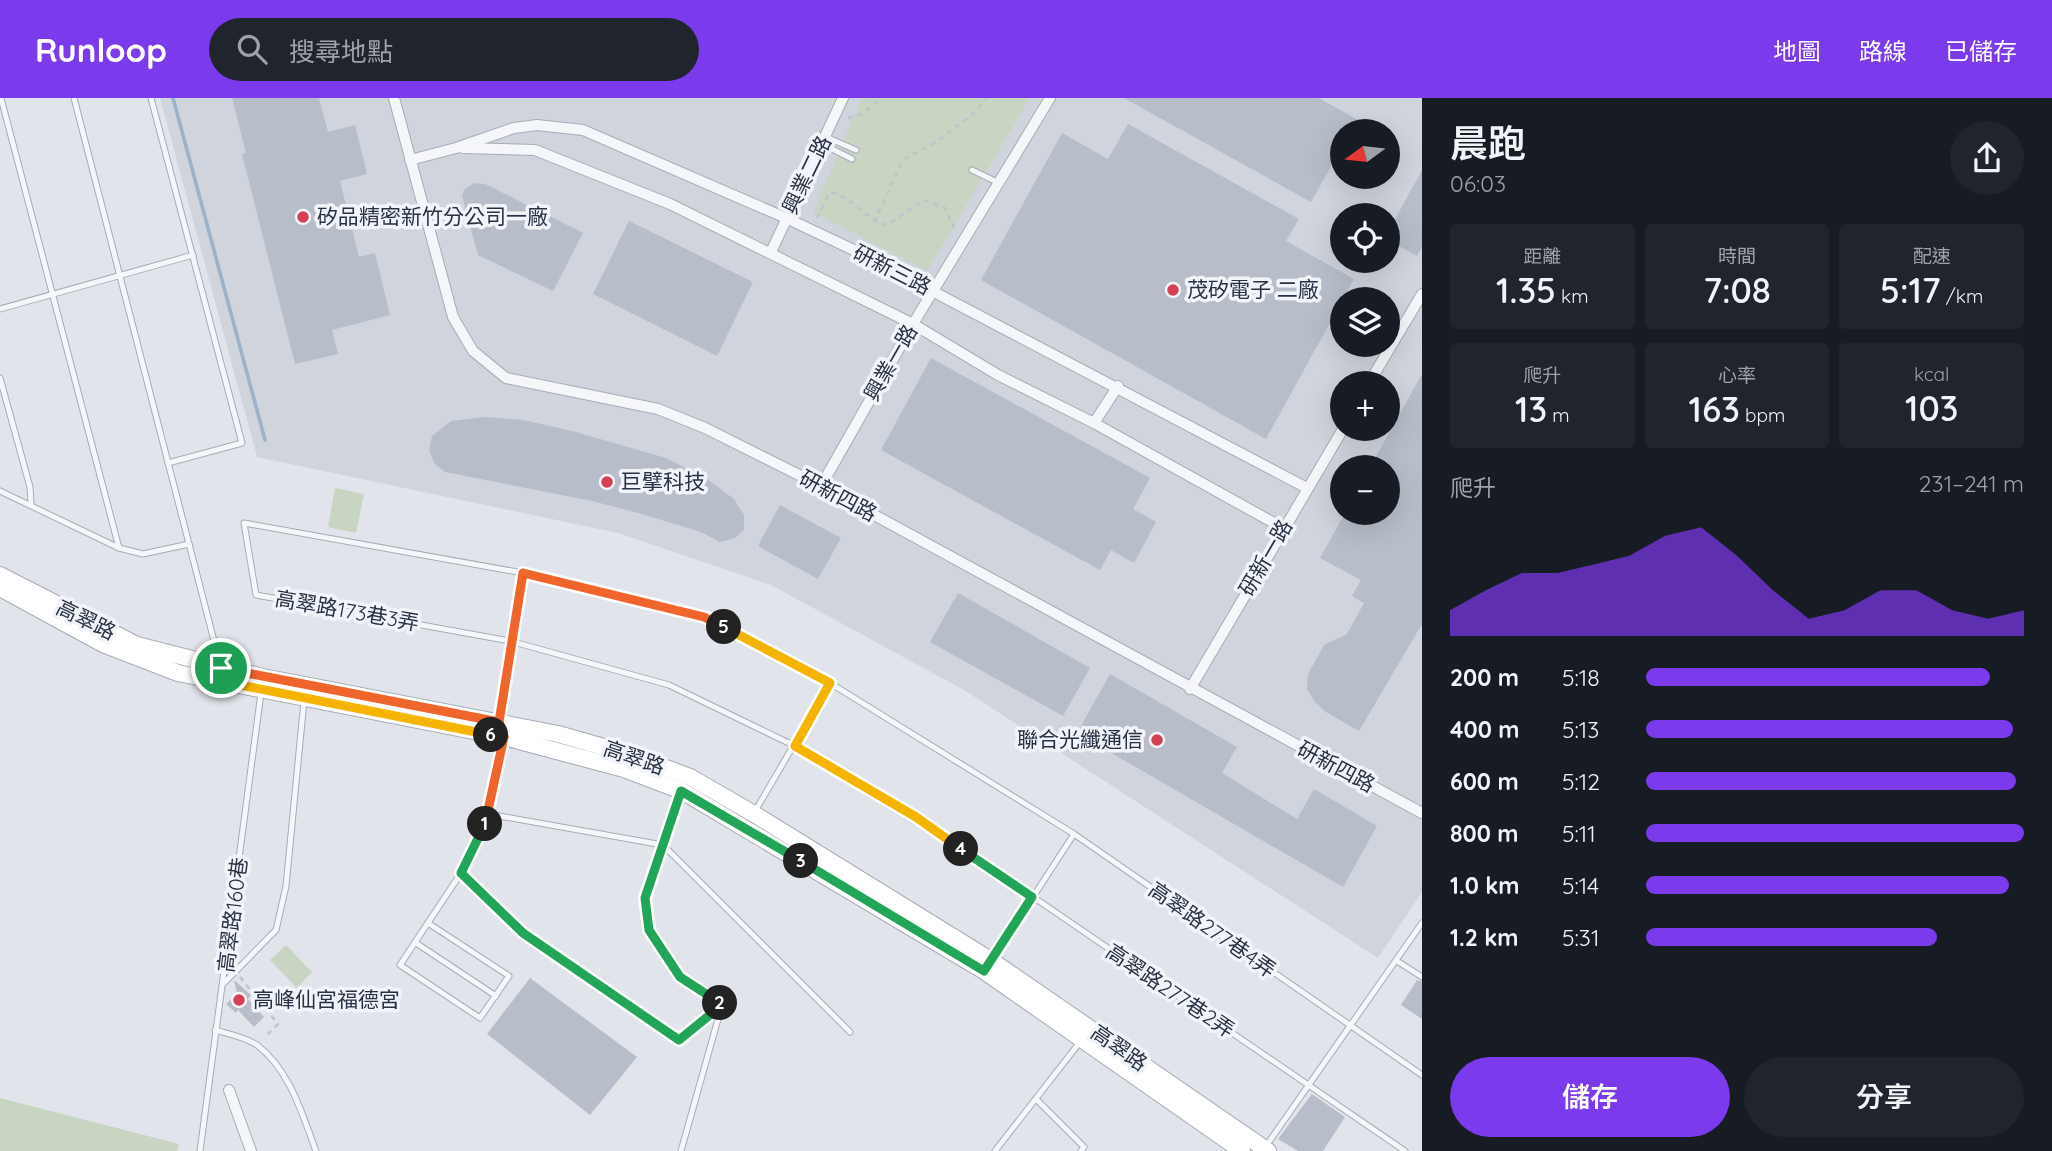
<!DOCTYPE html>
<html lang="zh-TW">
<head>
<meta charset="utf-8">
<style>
	body { margin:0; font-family:Quicksand,"Noto Sans TC",sans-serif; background:#20242c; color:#f1f3f6; height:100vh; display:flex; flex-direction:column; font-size:26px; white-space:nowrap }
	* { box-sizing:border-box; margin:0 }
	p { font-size:23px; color:#9ea1a6 }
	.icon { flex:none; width:38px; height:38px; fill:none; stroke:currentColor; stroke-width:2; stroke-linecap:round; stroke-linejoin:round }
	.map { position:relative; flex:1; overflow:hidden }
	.side { display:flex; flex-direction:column; background:#171b24; width:630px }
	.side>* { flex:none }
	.needle { width:46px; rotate:255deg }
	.controls { position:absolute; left:1330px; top:21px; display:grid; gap:14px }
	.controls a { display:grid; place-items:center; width:70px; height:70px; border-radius:50%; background:#171b24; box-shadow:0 7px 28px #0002; font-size:35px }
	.pin { position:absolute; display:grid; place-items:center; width:60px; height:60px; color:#fff; margin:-30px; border:4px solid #fff; border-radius:50%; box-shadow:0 2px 7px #0007 }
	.km { position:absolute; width:35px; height:35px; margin:-18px; border-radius:50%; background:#222; color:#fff; font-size:19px; line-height:35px; text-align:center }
	.round { display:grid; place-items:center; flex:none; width:74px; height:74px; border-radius:37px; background:#20242c }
	.head { display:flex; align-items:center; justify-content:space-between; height:119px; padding:0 28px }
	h1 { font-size:38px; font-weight:600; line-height:52px }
	.metrics { display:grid; grid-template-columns:repeat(3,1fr); gap:10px; height:119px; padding:7px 28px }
	.metrics div { display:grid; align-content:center; border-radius:7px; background:#20242c; text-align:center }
	.metrics b { font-size:35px; font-weight:600 }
	.metrics small { font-size:19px; font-weight:400 }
	.metrics p { font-size:19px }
	.chart { height:196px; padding:14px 28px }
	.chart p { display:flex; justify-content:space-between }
	.chart svg { width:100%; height:126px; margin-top:7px; fill:#7c3aed; opacity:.7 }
	.primary-button { display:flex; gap:14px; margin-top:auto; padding:14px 28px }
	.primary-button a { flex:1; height:80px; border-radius:42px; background:#7c3aed; color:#fff; font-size:28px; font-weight:600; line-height:80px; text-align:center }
	.primary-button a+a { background:#20242c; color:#f1f3f6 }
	ul { padding:0 28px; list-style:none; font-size:23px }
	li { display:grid; grid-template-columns:112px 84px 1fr; align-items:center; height:52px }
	li i { height:18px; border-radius:9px; background:#7c3aed }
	header { display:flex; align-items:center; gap:42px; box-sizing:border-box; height:98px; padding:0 35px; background:#7c3aed; color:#fff }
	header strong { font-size:33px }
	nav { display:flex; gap:38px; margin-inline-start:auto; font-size:24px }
	.search { width:490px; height:63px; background:#20242c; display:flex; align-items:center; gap:18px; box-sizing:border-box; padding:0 24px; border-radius:38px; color:#9ea1a6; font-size:26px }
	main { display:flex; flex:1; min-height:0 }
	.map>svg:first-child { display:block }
	.built { fill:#cfd4dd; fill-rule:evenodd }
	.green { fill:#c7d5c2 }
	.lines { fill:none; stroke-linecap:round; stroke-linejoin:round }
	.stream { stroke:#9bb2cc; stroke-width:3.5 }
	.building { fill:#b8bec9 }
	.lane-casing { stroke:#a6acb6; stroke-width:7 }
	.street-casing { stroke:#a6acb6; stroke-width:12 }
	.secondary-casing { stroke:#a6acb6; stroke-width:18 }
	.path { stroke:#c0c3ca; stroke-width:2.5; stroke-dasharray:5 5; stroke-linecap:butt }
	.lane { stroke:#f5f6f9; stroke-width:5 }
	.street { stroke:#f5f6f9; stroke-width:10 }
	.secondary { stroke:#fff; stroke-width:16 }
	.split-1-casing { stroke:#fff; stroke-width:14 }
	.split-2-casing { stroke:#fff; stroke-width:14 }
	.split-3-casing { stroke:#fff; stroke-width:14 }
	.split-4-casing { stroke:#fff; stroke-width:14 }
	.split-5-casing { stroke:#fff; stroke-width:14 }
	.split-6-casing { stroke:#fff; stroke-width:14 }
	.split-7-casing { stroke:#fff; stroke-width:14 }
	.split-1 { stroke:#f0652b; stroke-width:9 }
	.split-2 { stroke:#22a559; stroke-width:9 }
	.split-3 { stroke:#22a559; stroke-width:9 }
	.split-4 { stroke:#22a559; stroke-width:9 }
	.split-5 { stroke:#f5b400; stroke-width:9 }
	.split-6 { stroke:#f0652b; stroke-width:9 }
	.split-7 { stroke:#f5b400; stroke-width:9 }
	.poi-dot { fill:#d54154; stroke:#f1f4f8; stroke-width:2.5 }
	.labels { text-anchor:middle; stroke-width:7; stroke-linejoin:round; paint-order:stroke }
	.street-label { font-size:21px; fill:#293244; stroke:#f1f4f8 }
	.poi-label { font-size:21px; fill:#293244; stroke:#f1f4f8; text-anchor:start }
</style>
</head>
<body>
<header>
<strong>Runloop</strong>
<div class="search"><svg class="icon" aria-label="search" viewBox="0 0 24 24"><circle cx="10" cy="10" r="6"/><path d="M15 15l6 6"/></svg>搜尋地點</div>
<nav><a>地圖</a><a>路線</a><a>已儲存</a></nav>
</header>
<main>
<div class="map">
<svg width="1422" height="1053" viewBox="0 0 1422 1053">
	<rect width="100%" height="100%" fill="#e1e5eb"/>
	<path class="built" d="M160 0H1422V794L1378 860 964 592 771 487 618 435 257 359ZM1342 33H1388V79H1342ZM1342 117H1388V163H1342ZM1342 201H1388V247H1342ZM1342 285H1388V331H1342ZM1342 369H1388V415H1342Z"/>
	<g class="green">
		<path d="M862 0H1030L927 173 813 114Z"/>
		<path d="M335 390 364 396 356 435 328 429Z"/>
		<path d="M286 847 312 874 297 890 270 862Z"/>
		<path d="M0 1000 179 1046 177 1053H0Z"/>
	</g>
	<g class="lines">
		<path class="stream" d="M173 0 265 342"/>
	</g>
	<g class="building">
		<path d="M232 0H319L328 34 355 27 367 76 340 83 359 159 375 155 390 217 332 232 338 256 295 266 242 56 246 55Z"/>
		<path d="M1124 0H1319L1358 22 1351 33H1342V49L1311 104Z"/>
		<path d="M1128 26 1299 121 1286 143 1354 181 1266 341 981 182 1062 35 1108 61Z"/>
		<path d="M1422 72V149L1417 158 1388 142V134Z"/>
		<path d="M474 85 485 86 583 135 553 193 478 157 462 98 464 92Z"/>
		<path d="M629 123 753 184 717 258 593 196Z"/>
		<path d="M931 260 1150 380 1133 411 1156 424 1134 465 1111 452 1100 472 881 352Z"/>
		<path d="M1422 276V526L1359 633 1326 614 1315 604 1307 591 1308 576 1324 547 1347 536 1364 505 1352 498 1361 482 1320 460 1345 415H1388V369H1370Z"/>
		<path d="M485 319 523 322 572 333 666 360 707 381 734 401 744 417V432L735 440 720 444 701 434 642 416 592 403 445 374 435 366 429 353 432 338 451 323Z"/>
		<path d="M780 407 841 440 818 481 758 448Z"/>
		<path d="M958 495 1090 570 1063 618 930 544Z"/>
		<path d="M1110 576 1237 649 1222 675 1297 721 1314 691 1377 728 1343 789 1077 635Z"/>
		<path d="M530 880 637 959 590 1017 487 936Z"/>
		<path d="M234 882 251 897 248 901 264 919 254 929 238 912 236 915 226 906 237 895Z"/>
		<path d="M1417 882 1422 884V921L1401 907Z"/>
		<path d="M1312 996 1345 1019 1323 1053H1298L1278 1041Z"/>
	</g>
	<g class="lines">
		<defs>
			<g id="lane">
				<path d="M1 0 119 450"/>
				<path d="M74 0 220 566"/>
				<path d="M151 0 242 345 168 365"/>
				<path d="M826 39 856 52"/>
				<path d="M822 46 852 61"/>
				<path d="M972 72 999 85"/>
				<path d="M0 211 193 157"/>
				<path d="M0 280 30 389 31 405"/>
				<path d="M0 393 119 450 143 456 189 446"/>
				<path d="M499 621 523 475"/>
				<path d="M680 696 645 800 649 833 680 879 722 907"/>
				<path d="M754 715 830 585"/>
				<path d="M488 716 663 747 850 934"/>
				<path d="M461 775 523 835 679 942 722 907"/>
				<path d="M428 825 509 878 480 920 400 867 461 775 486 725 503 640"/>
				<path d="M416 845 496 898"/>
				<path d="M994 859 1074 736"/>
				<path d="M1397 863 1422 879"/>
				<path d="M224 885 276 832 286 788 304 603"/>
				<path d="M215 932C229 936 245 939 257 947 290 972 302 1016 316 1053"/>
				<path d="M1036 1001 1084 1049 1081 1053"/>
				<path d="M1266 1048 1422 825"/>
				<path d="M200 1053 261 595"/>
				<path d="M681 1053 722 907"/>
				<path d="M995 1053 1080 944"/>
				<path d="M1405 1053 916 719 795 648 669 587 510 543 256 497 244 425 523 475 704 519 830 585 1074 736 1422 977"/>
			</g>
			<g id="street">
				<path d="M394 0 453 219 473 253 506 280 658 311 705 330 821 388 1422 715"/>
				<path d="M463 50 535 52 670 106 913 226 998 277 1094 325 1283 430"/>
				<path d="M410 62 456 50 514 30 537 27 583 32 786 120 858 154 1307 390"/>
				<path d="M771 154 843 0"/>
				<path d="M1369 285 1422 196"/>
				<path d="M1094 325 1118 288"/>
				<path d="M821 388 913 226 1050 0"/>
				<path d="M1190 591 1343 331"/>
				<path d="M229 992 251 1053"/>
			</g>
			<g id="secondary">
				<path d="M0 477 137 547 263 579 558 636 628 656 690 679 754 716 992 863 1268 1053"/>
				<path d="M0 490 103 546 178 575 504 639 624 671 682 693 984 873 1242 1053"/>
			</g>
		</defs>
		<use href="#lane" class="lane-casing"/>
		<use href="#street" class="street-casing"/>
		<use href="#secondary" class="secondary-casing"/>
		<g class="path">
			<path d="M848 20 862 16 882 0"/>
			<path d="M817 120 829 95C850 94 866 124 887 127L924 102 944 109 955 131"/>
			<path d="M874 124 903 62 936 44 973 16 987 0"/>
			<path d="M240 879 278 926 264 940"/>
		</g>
		<use href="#lane" class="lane"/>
		<use href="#street" class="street"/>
		<use href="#secondary" class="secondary"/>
	</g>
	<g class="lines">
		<defs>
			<path id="split-1" d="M221 570 499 624 504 639 485 726"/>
			<path id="split-2" d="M485 726 461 775 523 835 679 942 722 907 720 905"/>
			<path id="split-3" d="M720 905 680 879 649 832 645 800 681 693 801 763"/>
			<path id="split-4" d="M801 763 984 873 1032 799 961 751"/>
			<path id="split-5" d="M724 529 830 585 795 648 916 719 961 751"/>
			<path id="split-6" d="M491 637 504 639 499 624 523 475 704 519 724 529"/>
			<path id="split-7" d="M221 570 225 584 491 637"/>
		</defs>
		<use href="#split-1" class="split-1-casing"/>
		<use href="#split-2" class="split-2-casing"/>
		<use href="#split-3" class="split-3-casing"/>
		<use href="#split-4" class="split-4-casing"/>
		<use href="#split-5" class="split-5-casing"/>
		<use href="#split-6" class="split-6-casing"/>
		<use href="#split-7" class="split-7-casing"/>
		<use href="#split-1" class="split-1"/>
		<use href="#split-2" class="split-2"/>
		<use href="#split-3" class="split-3"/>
		<use href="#split-4" class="split-4"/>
		<use href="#split-5" class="split-5"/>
		<use href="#split-6" class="split-6"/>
		<use href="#split-7" class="split-7"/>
	</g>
	<g class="poi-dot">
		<circle cx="303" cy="119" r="7"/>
		<circle cx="1173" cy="192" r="7"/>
		<circle cx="607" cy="384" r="7"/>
		<circle cx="1157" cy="642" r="7"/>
		<circle cx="239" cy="902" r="7"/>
	</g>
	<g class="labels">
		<g class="street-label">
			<text transform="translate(807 77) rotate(-64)" y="7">興業二路</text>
			<text transform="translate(892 172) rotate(27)" y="7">研新三路</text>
			<text transform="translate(891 265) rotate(-60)" y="7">興業一路</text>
			<text transform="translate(838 398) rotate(28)" y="7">研新四路</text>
			<text transform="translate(1266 460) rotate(-60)" y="7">研新一路</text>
			<text transform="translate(347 513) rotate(10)" y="7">高翠路173巷3弄</text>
			<text transform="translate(86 522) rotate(26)" y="7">高翠路</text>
			<text transform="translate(634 660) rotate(19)" y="7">高翠路</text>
			<text transform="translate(1336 669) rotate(28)" y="7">研新四路</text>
			<text transform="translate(233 817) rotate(-83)" y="7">高翠路160巷</text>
			<text transform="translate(1212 832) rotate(35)" y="7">高翠路277巷4弄</text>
			<text transform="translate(1170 893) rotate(34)" y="7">高翠路277巷2弄</text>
			<text transform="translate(1119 950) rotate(35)" y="7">高翠路</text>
		</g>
		<g class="poi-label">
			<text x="317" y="126">矽品精密新竹分公司一廠</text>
			<text x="1187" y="199">茂矽電子 二廠</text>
			<text x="621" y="391">巨擘科技</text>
			<text x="1143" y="649" text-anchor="end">聯合光纖通信</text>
			<text x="253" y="909">高峰仙宮福德宮</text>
		</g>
	</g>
</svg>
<div class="controls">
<a><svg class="needle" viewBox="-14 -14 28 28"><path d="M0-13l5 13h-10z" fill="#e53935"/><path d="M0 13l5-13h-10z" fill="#9ea1a6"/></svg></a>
<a><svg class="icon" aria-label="locate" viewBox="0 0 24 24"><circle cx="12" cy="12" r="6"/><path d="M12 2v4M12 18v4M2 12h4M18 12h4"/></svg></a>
<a><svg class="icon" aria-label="layers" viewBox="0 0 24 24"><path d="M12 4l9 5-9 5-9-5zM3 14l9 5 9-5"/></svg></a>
<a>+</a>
<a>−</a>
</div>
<div class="pin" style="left:221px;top:570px;background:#1e9e55"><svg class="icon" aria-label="arrive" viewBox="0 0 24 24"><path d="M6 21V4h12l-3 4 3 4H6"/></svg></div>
<b class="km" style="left:485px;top:726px">1</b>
<b class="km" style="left:720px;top:905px">2</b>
<b class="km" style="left:801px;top:763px">3</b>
<b class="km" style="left:961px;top:751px">4</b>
<b class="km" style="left:724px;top:529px">5</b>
<b class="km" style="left:491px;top:637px">6</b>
</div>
<section class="side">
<div class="head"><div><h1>晨跑</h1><p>06:03</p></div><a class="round"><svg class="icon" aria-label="share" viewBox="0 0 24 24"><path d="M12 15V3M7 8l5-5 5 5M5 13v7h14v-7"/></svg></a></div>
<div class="metrics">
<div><p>距離</p><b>1.35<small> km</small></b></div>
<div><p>時間</p><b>7:08</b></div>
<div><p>配速</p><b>5:17<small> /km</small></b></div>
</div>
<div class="metrics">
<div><p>爬升</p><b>13<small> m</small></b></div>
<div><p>心率</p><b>163<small> bpm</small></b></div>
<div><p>kcal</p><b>103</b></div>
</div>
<div class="chart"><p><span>爬升</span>231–241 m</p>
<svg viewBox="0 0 160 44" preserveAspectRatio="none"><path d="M0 44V35L10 28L20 22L30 22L40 19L50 16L60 9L70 6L80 16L90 28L100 38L110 35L120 28L130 28L140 35L150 38L160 35V44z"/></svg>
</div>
<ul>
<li><b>200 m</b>5:18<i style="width:91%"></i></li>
<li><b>400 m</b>5:13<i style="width:97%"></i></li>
<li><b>600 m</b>5:12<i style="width:98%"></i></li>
<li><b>800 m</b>5:11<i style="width:100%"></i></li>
<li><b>1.0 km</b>5:14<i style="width:96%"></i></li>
<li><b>1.2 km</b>5:31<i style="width:77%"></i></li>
</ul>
<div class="primary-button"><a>儲存</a><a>分享</a></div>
</section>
</main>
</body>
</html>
